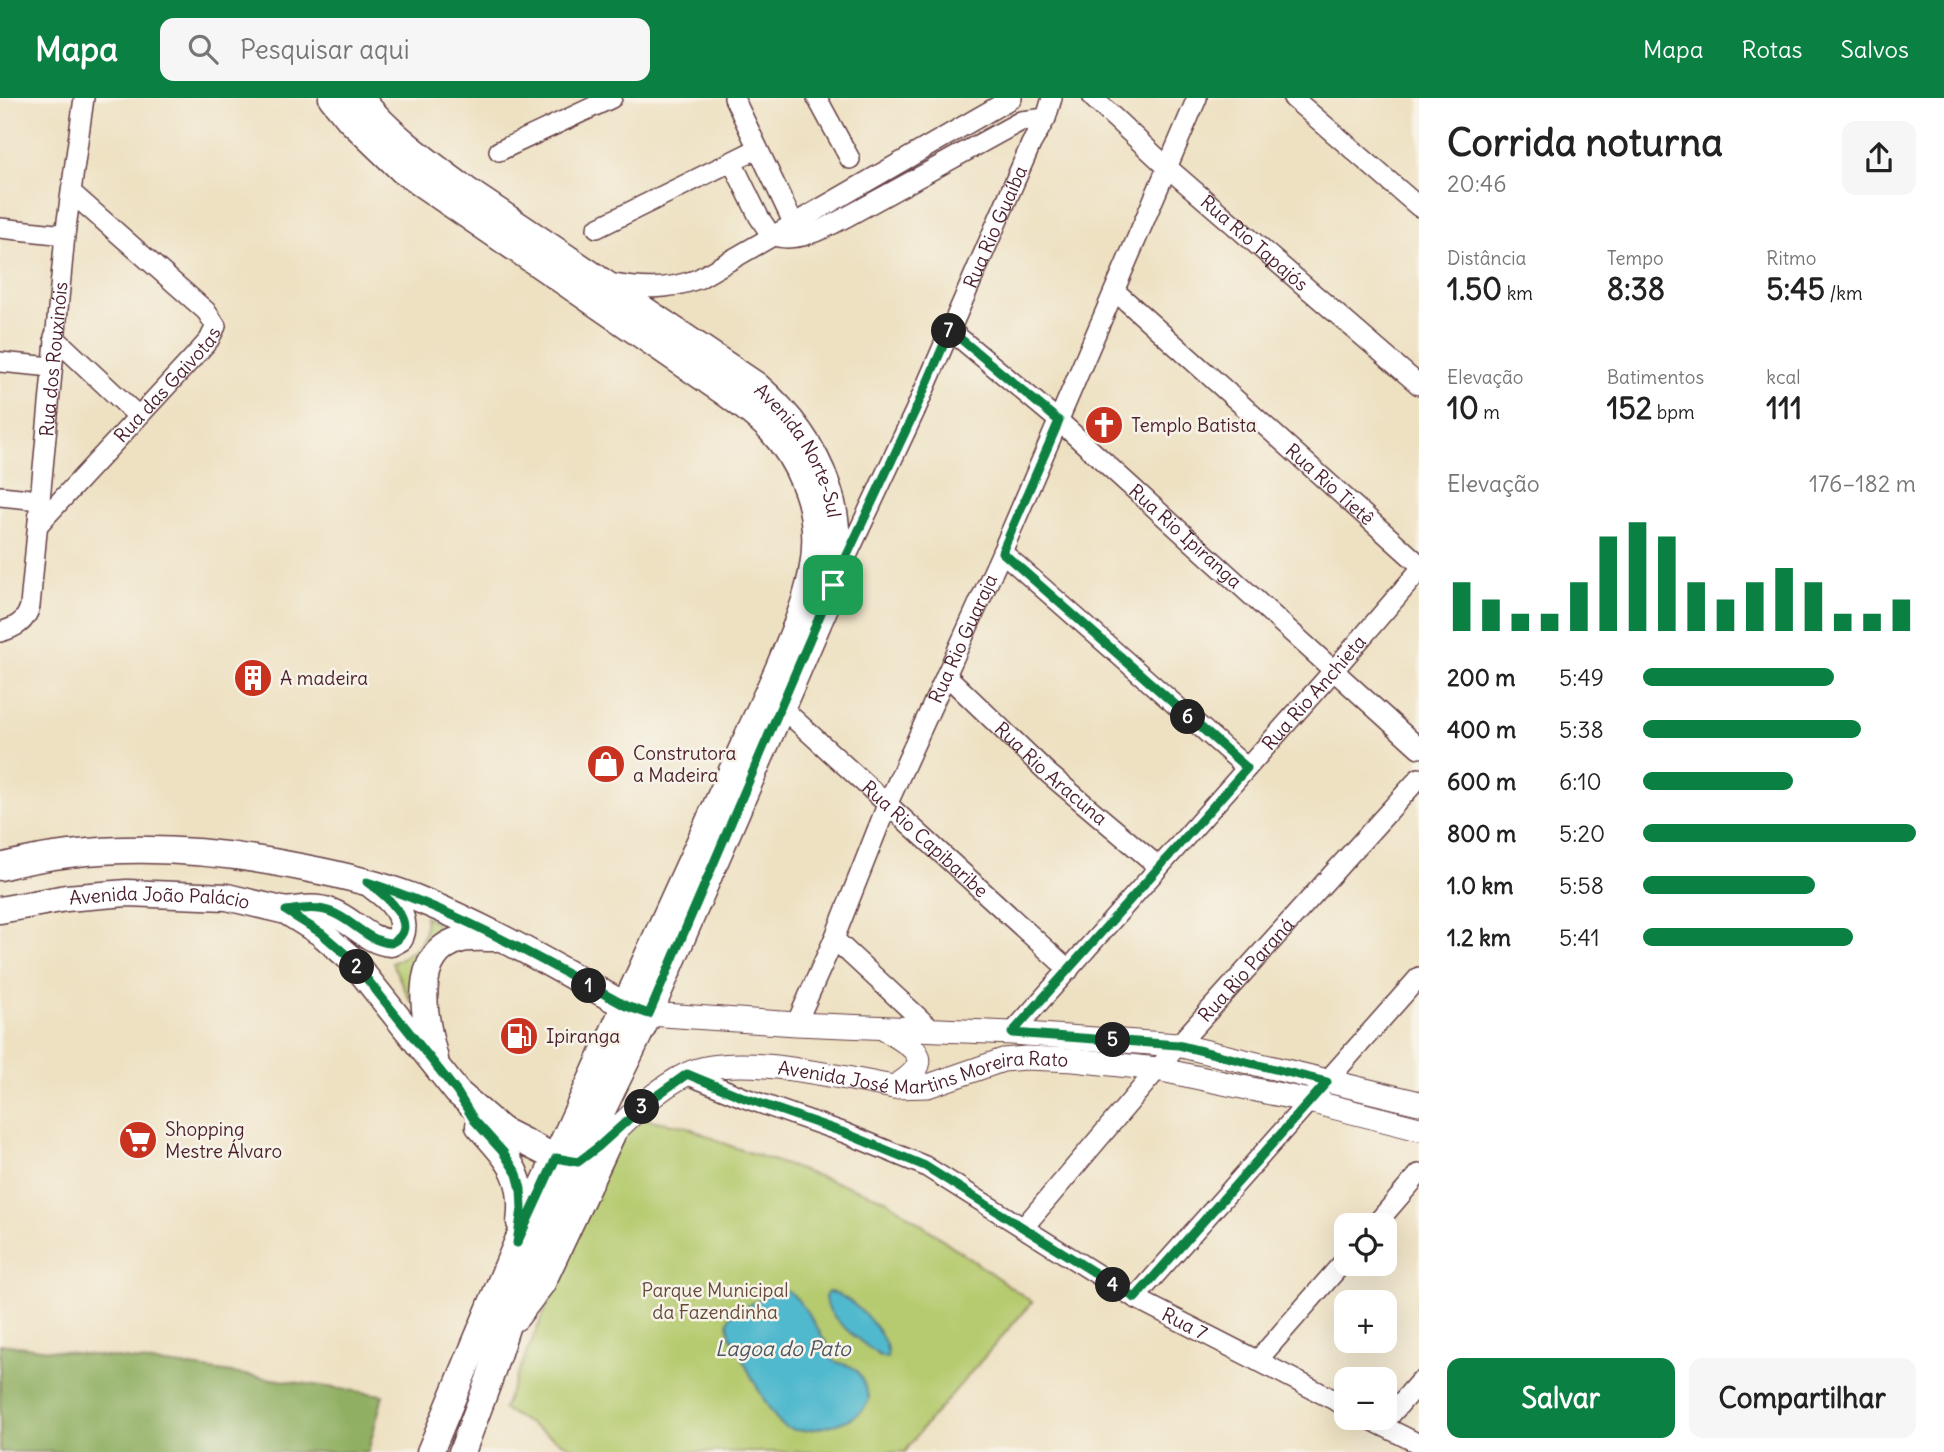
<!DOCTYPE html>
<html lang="pt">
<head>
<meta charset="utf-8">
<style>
	body { margin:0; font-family:Delius,sans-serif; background:#f6f6f6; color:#222; height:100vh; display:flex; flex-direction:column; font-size:26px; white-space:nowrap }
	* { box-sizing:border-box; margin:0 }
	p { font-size:23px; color:#767676 }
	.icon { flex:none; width:38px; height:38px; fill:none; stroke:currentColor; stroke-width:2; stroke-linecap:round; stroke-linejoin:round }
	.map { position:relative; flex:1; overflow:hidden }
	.panel { display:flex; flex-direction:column; background:#fff; width:525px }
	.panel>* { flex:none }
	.tools { position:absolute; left:1334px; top:1115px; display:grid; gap:14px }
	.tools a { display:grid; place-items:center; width:63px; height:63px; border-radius:14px; background:#fff; box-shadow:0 7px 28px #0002; font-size:35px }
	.pin { position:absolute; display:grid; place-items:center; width:60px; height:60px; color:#fff; margin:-30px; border-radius:14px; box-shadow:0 4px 10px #0006 }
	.km { position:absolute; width:35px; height:35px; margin:-18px; border-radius:50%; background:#222; color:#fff; font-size:19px; line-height:35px; text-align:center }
	.round { display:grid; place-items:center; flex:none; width:74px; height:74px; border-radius:14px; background:#f6f6f6 }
	.summary { display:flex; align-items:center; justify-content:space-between; height:119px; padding:0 28px }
	h1 { font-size:38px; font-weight:700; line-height:52px }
	.figures { display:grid; grid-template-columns:repeat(3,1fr); gap:10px; height:119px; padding:7px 28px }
	.figures div { display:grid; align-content:center }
	.figures b { font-size:30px; font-weight:700 }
	.figures small { font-size:19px; font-weight:400 }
	.figures p { font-size:19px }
	.chart { height:196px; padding:14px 28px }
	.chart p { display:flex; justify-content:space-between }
	.chart svg { width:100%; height:126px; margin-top:7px; stroke:#0b8043; stroke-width:6 }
	.primary-button { display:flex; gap:14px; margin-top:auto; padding:14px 28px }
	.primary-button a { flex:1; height:80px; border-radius:14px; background:#0b8043; color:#fff; font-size:28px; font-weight:700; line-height:80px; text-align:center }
	.primary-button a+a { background:#f6f6f6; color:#222 }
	ul { padding:0 28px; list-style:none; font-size:23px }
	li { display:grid; grid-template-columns:112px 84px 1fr; align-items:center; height:52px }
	li i { height:18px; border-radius:9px; background:#0b8043 }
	header { display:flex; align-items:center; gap:42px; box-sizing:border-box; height:98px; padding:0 35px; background:#0b8043; color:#fff }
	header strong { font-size:33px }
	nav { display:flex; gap:38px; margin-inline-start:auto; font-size:24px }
	.search { width:490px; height:63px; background:#f6f6f6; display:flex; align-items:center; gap:18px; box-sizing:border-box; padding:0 24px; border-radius:14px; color:#767676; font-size:26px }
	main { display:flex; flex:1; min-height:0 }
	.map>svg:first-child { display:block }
	.green { fill:#b6cb6f; stroke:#80754d; stroke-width:2 }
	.forest { fill:#90af62; stroke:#6d6746; stroke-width:2 }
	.water { fill:#51b9ce; stroke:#4e6c7c; stroke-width:2 }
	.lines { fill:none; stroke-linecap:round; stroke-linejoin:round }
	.minor-casing { stroke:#633c42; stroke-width:22 }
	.tertiary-casing { stroke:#633c42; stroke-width:25 }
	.secondary-casing { stroke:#633c42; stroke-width:29 }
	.minor { stroke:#fff; stroke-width:19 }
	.tertiary { stroke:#fff; stroke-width:23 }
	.secondary { stroke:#fff; stroke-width:26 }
	.route-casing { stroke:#fff; stroke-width:14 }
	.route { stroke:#0b8043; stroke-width:9 }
	.labels { text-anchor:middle; stroke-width:5; stroke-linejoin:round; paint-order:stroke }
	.street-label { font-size:19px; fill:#4a1f2b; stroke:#f7f3e8 }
	.poi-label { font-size:19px; fill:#4a1f2b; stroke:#f7f3e8; text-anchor:start }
	.park-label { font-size:19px; fill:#654a3c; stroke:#f7f3e8 }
	.water-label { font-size:21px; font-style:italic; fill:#4c5564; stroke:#f7f3e8 }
</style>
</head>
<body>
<header>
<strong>Mapa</strong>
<div class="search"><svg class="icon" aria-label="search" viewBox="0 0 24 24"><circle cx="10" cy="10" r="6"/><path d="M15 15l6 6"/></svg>Pesquisar aqui</div>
<nav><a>Mapa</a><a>Rotas</a><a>Salvos</a></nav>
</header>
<main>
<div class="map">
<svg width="1419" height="1354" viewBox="0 0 1419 1354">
	<rect width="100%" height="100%" fill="#f7f3e8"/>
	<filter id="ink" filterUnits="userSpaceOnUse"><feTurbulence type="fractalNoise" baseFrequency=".0143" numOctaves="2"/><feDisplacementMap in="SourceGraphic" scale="14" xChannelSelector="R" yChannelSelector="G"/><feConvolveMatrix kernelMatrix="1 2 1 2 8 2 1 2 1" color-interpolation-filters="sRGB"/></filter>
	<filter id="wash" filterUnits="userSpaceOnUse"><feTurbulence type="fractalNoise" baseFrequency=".00686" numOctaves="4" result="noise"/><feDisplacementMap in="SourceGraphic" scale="28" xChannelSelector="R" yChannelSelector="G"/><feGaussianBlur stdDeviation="1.57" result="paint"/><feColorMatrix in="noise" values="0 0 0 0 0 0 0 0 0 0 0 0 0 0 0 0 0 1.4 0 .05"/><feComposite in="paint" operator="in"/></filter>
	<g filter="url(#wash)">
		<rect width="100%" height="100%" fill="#eee1c2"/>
		<g class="green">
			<path d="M425 818 436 825 437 838 418 861 410 902 392 865C414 854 428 846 425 818Z"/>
			<path d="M644 1021 685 1028 733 1049 885 1101 1032 1204 921 1332 905 1354H579L503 1311 616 1046Z"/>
		</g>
		<path class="forest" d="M0 1246 191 1269 383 1297 368 1354H0Z"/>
		<g class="water">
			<path d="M786 1192C800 1198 820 1235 829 1250L827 1255C834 1267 841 1264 852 1269 861 1274 866 1291 869 1300 866 1314 849 1322 836 1326 821 1330 797 1338 782 1327 769 1317 740 1255 730 1237L728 1224 730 1218 765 1198Z"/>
			<path d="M828 1194C848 1193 893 1240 887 1260L880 1258C864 1246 825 1219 825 1199Z"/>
		</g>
	</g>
	<g filter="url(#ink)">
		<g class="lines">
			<defs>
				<g id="minor">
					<path d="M734 0 798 135"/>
					<path d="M817 0 850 61"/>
					<path id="s1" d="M1093 0 1167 69 1419 287"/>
					<path d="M1293 0 1419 109"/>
					<path d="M499 53 612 0"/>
					<path d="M732 64 759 119 771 137C798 147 827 129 850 117L1021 23 1046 20"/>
					<path d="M0 130 65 137"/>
					<path d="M597 130 757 51"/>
					<path d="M608 185C642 191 665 193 698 181L1012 0"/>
					<path id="s2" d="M1115 193 1419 466"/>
					<path id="s3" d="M950 232 1059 323 1419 650"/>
					<path d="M54 239 138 318"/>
					<path d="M0 264 52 269"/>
					<path d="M0 398 40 402"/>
					<path id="s4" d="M38 427 201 251 209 242 216 228 206 213 72 95"/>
					<path d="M1002 454 1247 670"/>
					<path id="s5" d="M838 477 915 313 1031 46 1046 20 1052 0"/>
					<path id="s6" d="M0 534C15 530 26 524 30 508L65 137 84 0"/>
					<path id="s7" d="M946 577 1049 676 1159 769"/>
					<path id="s8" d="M782 610 1069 872"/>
					<path d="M834 841 931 931"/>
					<path id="s9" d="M796 926 834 841 887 707 1002 454 1197 0"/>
					<path id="s10" d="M1012 935 1334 572 1419 473"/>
					<path id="s11" d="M686 976 745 1000 845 1035 925 1068 1135 1200 1346 1308"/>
					<path d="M1375 1127 1419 1076"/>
					<path id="s12" d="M1023 1130 1178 947 1419 680"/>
					<path d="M1135 1200 1419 879"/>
					<path d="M1257 1263 1346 1161"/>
					<path d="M1367 1320 1419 1346"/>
					<path d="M1382 1327 1419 1284"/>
				</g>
				<g id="tertiary">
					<path d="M649 916 796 926 1012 935 1178 947 1419 1005"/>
					<path d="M884 931C918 950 937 964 894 989"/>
					<path id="s13" d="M600 1048C626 1022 654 992 687 976 735 953 840 980 894 989L928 988 1003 962 1026 960 1074 962 1157 971 1309 1003 1419 1031"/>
				</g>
				<g id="secondary">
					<path d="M332 0 350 22 403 73 707 282C728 297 751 312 770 331 784 346 796 365 804 385 832 451 803 512 777 574L517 1145 430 1354"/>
					<path id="s14" d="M360 0C390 37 428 64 466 92L756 287C822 344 856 423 825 509L649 916 525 1171 489 1282 462 1354"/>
					<path d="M0 769C100 743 205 749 305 770 342 777 378 786 413 799 486 828 557 870 626 908L641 913"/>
					<path id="s15" d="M0 812 66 800 127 795 227 799 286 813 321 835 351 861 457 994 501 1032 556 1060 573 1064"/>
					<path d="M286 813C301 811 316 808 331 814 353 822 366 843 391 845L400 840C409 818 391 801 374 789"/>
					<path d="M435 961C425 922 408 855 462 841 473 839 485 840 495 840"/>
					<path d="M479 1028C509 1062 526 1077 520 1125"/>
					<path d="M516 1219 542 1185 612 1036"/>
				</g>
			</defs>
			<use href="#minor" class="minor-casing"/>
			<use href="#tertiary" class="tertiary-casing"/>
			<use href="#secondary" class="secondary-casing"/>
			<use href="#minor" class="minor"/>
			<use href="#tertiary" class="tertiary"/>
			<use href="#secondary" class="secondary"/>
		</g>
	</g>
	<g class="lines" filter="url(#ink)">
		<defs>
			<path id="route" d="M950 232 1059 323 1002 454 1247 670 1012 935 1178 947 1327 984 1135 1200 925 1068 845 1035 745 1000 687 976 649 1003 598 1049 578 1064 556 1060 517 1145 522 1111 521 1091 517 1076 503 1054 474 1022 457 994 351 861 321 835 286 813C301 811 316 808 331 814 353 822 366 843 391 845 425 829 383 795 367 784 458 813 542 862 626 908L649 916 833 487 915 313Z"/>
		</defs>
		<use href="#route" class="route-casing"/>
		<use href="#route" class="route"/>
	</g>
	<defs>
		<symbol id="church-disc" viewBox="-11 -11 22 22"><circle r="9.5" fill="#c8321e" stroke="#f7f3e8"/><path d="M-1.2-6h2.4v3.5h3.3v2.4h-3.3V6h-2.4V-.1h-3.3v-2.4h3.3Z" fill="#fff"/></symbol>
		<symbol id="building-disc" viewBox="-11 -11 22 22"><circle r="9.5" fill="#c8321e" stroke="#f7f3e8"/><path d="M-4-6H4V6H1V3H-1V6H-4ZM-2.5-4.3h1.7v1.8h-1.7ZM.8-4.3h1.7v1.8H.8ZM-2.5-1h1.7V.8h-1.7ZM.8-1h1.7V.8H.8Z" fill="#fff"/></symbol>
		<symbol id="shop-disc" viewBox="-11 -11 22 22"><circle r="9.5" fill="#c8321e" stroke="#f7f3e8"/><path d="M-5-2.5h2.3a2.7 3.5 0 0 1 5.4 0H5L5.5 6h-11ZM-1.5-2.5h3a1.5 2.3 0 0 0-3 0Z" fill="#fff"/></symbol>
		<symbol id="fuel-disc" viewBox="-11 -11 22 22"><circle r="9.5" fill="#c8321e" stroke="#f7f3e8"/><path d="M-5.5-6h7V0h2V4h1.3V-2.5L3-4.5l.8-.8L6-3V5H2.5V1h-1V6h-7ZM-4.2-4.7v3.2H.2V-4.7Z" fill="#fff"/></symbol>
		<symbol id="supermarket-disc" viewBox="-11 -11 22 22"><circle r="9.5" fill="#c8321e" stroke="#f7f3e8"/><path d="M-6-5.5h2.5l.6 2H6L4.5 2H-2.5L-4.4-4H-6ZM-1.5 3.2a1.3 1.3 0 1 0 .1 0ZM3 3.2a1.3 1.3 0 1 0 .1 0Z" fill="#fff"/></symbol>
	</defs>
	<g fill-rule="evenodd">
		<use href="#church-disc" x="1082" y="305" width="44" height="44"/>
		<use href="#building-disc" x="231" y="558" width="44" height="44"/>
		<use href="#shop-disc" x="584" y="644" width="44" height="44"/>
		<use href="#fuel-disc" x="497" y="916" width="44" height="44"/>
		<use href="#supermarket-disc" x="116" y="1020" width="44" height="44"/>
	</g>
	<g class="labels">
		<g class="street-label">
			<text dy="7" stroke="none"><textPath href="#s5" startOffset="382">Rua Rio Guaíba</textPath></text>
			<text dy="7" stroke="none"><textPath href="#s1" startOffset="217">Rua Rio Tapajós</textPath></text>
			<text dy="7" stroke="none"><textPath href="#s6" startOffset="290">Rua dos Rouxinóis</textPath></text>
			<text dy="7" stroke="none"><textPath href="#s4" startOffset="191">Rua das Gaivotas</textPath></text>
			<text dy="7" stroke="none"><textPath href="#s14" startOffset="570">Avenida Norte-Sul</textPath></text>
			<text dy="7" stroke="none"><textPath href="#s2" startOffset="289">Rua Rio Tietê</textPath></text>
			<text dy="7" stroke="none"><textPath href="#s3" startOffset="313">Rua Rio Ipiranga</textPath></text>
			<text dy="7" stroke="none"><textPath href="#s9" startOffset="420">Rua Rio Guaraja</textPath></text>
			<text dy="7" stroke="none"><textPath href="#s10" startOffset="455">Rua Rio Anchieta</textPath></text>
			<text dy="7" stroke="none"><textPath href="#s7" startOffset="144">Rua Rio Aracuna</textPath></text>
			<text dy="7" stroke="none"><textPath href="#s8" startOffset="194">Rua Rio Capibaribe</textPath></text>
			<text dy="7" stroke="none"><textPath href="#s15" startOffset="161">Avenida João Palácio</textPath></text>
			<text dy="7" stroke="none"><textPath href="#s12" startOffset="341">Rua Rio Paraná</textPath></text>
			<text dy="7" stroke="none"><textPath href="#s13" startOffset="354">Avenida José Martins Moreira Rato</textPath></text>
			<text dy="7" stroke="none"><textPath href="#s11" startOffset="560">Rua 7</textPath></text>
		</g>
		<g class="poi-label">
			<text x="1131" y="334">Templo Batista</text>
			<text x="280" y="587">A madeira</text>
			<text x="633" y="662">Construtora<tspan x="633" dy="22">a Madeira</tspan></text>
			<text x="546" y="945">Ipiranga</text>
			<text x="165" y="1038">Shopping<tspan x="165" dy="22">Mestre Álvaro</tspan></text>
		</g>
		<g class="park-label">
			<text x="715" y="1199">Parque Municipal<tspan x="715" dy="22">da Fazendinha</tspan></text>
		</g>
		<g class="water-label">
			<text x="783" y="1258">Lagoa do Pato</text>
		</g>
	</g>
</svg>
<div class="tools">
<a><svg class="icon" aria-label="locate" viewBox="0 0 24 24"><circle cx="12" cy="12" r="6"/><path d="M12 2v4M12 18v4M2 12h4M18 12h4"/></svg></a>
<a>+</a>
<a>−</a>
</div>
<div class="pin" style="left:833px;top:487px;background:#1e9e55"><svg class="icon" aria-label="arrive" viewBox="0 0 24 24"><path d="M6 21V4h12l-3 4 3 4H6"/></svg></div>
<b class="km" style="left:589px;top:888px">1</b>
<b class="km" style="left:357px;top:869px">2</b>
<b class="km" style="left:642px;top:1009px">3</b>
<b class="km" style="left:1113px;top:1187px">4</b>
<b class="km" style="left:1113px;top:942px">5</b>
<b class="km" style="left:1188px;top:619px">6</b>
<b class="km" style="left:949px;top:233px">7</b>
</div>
<section class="panel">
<div class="summary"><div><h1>Corrida noturna</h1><p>20:46</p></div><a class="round"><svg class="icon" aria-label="share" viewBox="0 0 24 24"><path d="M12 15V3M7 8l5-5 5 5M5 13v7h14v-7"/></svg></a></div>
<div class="figures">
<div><p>Distância</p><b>1.50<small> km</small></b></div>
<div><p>Tempo</p><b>8:38</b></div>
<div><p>Ritmo</p><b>5:45<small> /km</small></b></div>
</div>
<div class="figures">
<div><p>Elevação</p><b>10<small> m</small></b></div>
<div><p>Batimentos</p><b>152<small> bpm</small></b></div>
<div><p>kcal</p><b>111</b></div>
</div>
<div class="chart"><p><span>Elevação</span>176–182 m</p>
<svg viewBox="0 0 160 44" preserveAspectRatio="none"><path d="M5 44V27M15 44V33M25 44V38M35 44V38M45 44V27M55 44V11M65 44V6M75 44V11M85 44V27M95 44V33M105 44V27M115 44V22M125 44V27M135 44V38M145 44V38M155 44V33"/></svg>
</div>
<ul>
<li><b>200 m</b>5:49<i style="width:70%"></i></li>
<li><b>400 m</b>5:38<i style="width:80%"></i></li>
<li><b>600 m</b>6:10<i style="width:55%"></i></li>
<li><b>800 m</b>5:20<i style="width:100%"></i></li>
<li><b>1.0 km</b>5:58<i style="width:63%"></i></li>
<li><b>1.2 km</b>5:41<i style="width:77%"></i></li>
</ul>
<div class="primary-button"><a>Salvar</a><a>Compartilhar</a></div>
</section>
</main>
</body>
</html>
